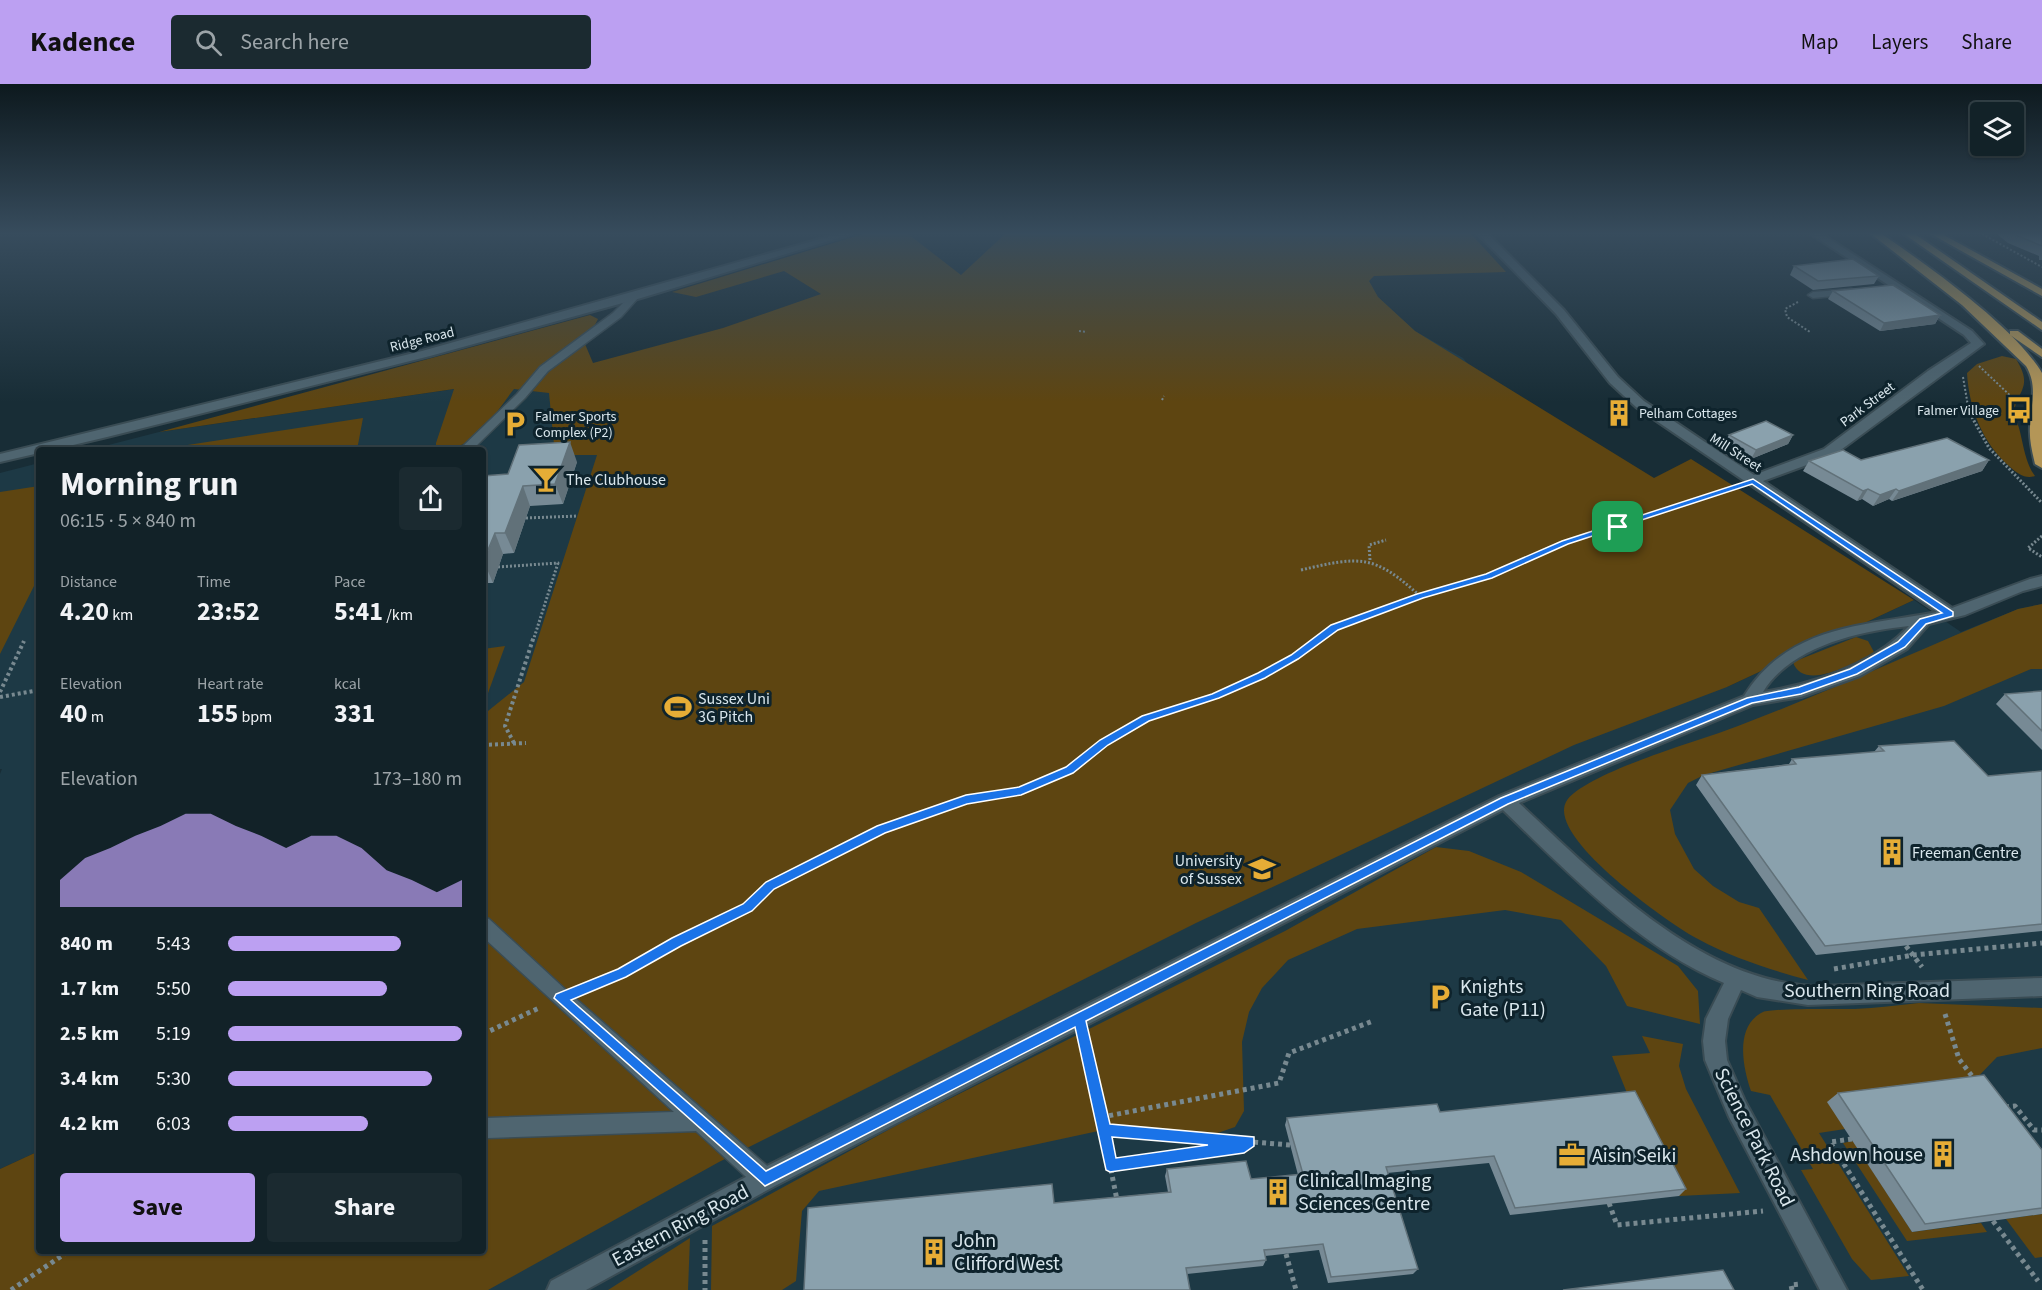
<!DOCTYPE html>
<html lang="en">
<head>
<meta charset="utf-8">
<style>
	body { margin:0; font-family:"Source Sans 3",sans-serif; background:#1b2a30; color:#f1f3f6; height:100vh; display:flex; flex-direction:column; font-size:22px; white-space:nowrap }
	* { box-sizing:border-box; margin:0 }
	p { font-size:20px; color:#9ca4a8 }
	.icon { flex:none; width:33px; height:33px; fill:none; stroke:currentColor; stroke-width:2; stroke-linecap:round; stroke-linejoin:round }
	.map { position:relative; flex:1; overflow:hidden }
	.side { position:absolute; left:36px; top:363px; width:450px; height:807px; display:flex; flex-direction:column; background:#122228; border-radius:6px; box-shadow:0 2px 4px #0004,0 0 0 2px #313f45 }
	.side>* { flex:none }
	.buttons { position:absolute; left:1970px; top:18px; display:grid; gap:12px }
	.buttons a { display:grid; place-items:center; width:54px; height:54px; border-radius:6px; background:#122228; box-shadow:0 2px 4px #0004,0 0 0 2px #313f45; font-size:30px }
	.pin { position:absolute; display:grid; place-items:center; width:51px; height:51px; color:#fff; margin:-26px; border-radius:12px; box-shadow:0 3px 9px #0006 }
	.round { display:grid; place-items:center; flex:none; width:63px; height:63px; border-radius:6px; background:#1b2a30 }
	.overview { display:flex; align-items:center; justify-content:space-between; height:102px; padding:0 24px }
	h1 { font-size:33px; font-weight:700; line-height:45px }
	.figures { display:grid; grid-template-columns:repeat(3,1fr); gap:9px; height:102px; padding:6px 24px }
	.figures div { display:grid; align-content:center }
	.figures b { font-size:26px; font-weight:700 }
	.figures small { font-size:16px; font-weight:400 }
	.figures p { font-size:16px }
	.chart { height:168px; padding:12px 24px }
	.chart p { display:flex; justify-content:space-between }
	.chart svg { width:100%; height:108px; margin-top:6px; fill:#bca0f2; opacity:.7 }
	.action { display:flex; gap:12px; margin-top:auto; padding:12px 24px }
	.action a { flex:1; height:69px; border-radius:6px; background:#bca0f2; color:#111; font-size:24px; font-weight:700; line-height:69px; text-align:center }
	.action a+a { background:#1b2a30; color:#f1f3f6 }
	ul { padding:0 24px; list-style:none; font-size:20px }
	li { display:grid; grid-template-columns:96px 72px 1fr; align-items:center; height:45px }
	li i { height:15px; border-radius:8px; background:#bca0f2 }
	header { display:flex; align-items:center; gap:36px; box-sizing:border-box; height:84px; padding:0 30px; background:#bca0f2; color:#111 }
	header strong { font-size:28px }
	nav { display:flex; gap:33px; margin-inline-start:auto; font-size:21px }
	.search { width:420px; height:54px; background:#1b2a30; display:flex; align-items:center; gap:15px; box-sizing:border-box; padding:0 21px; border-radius:6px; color:#9ca4a8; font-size:22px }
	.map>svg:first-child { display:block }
	.built { fill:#1d3945 }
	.green { fill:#5e4511 }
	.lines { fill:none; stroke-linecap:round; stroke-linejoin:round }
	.service-casing { stroke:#3a4c54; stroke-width:3 }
	.minor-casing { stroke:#3a4c54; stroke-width:4 }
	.trunk-casing { stroke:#3a4c54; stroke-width:4 }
	.path-far3 { stroke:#788990; stroke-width:2; stroke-dasharray:2 2; stroke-linecap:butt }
	.path-far2 { stroke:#788990; stroke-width:3; stroke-dasharray:2 2; stroke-linecap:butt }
	.path-far1 { stroke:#788990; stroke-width:4; stroke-dasharray:3 3; stroke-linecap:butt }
	.path { stroke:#788990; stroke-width:5; stroke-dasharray:4 4; stroke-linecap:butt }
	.service { fill:#4f6570; fill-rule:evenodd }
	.minor { fill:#4f6570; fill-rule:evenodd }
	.trunk { fill:#b49657; fill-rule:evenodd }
	.wall { fill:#778a95 }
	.shaded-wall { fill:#617179 }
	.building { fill:#8aa1ad; stroke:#617179; stroke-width:1.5 }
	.route { fill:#1a73e8; stroke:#fff; stroke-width:1.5; fill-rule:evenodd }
	.labels { text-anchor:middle; stroke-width:6; stroke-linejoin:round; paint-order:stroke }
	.far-street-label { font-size:14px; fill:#dae7ed; stroke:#0e232c }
	.far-poi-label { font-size:14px; fill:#dae7ed; stroke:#0e232c; text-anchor:start }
	.poi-label { font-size:16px; fill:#dae7ed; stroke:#0e232c; text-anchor:start }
	.near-poi-label { font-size:20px; fill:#dae7ed; stroke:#0e232c; text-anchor:start }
	.near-street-label { font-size:20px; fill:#dae7ed; stroke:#0e232c }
</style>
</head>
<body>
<header>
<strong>Kadence</strong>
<div class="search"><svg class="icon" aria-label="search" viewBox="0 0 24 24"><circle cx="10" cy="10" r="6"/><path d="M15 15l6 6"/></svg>Search here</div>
<nav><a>Map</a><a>Layers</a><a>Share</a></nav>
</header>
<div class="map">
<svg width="2042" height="1206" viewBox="0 0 2042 1206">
	<rect width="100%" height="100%" fill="#182d36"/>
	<g class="built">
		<path d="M1374 191 1369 197 1378 213 1415 247 1463 274 1727 603 1914 516 1961 548 2018 525 2042 520V1206H344L483 1167V366H89L159 348 455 305Z"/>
		<path d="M39 379V1067L0 1085V690L2 685H0V389Z"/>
	</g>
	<g class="green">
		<path d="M863 150H908L961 191 1005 150H1471L1506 188 1374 192 1369 197 1378 213 1415 247 1654 394 1691 375 1914 516 1727 603 1574 661 1196 839 719 1078 488 1206H0V1085L39 1067V1167H483V631L524 598 597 371H555L549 309 514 305C494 330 474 370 436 364V359L454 305 159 348 590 231 598 235 585 260 593 279 723 244 821 210 784 187 696 213 672 208Z"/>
		<path d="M2002 272 2016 275C2034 304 2017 305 2013 332 2023 342 2021 373 2035 392 2025 395 2018 390 2010 383 1983 360 1969 325 1967 289L1977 280Z"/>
		<path d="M363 334 357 366H155Z"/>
		<path d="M39 402V492L0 570V408Z"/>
		<path d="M2042 520V585H2031L1944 622 1704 691 1688 699 1670 726 1675 750 1694 785 1713 802 1739 818 1759 824 1808 896C1771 886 1733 874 1698 855 1670 840 1547 754 1566 718 1575 700 1637 677 1657 670 1684 660 1712 652 1738 642 1833 606 1925 563 2018 525Z"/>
		<path d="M1856 553 1868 557 1874 568C1857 578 1803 609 1793 578Z"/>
		<path d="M505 562 483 623V565Z"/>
		<path d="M1436 763 1469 767 1521 788 1678 882 1698 907 1700 940 1627 922 1606 882 1561 836 1505 826 1357 845 1288 876 1262 904 1249 928 1242 958 1244 1027 1235 1043 1209 1052 1103 1046 819 1107 802 1127 796 1197 782 1206H711L712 1142 899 1040 1285 847Z"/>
		<path d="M1919 919 2042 924V964L1997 973 1971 1000 1845 1045 1819 1049 1909 1192 1871 1196 1852 1175 1801 1086 1813 1085 1770 1011 1751 1007C1743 984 1734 942 1763 928 1772 924 1839 925 1855 925 1876 924 1898 921 1919 919Z"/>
		<path d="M1642 952 1683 960 1679 982 1686 1005 1740 1109 1679 1112 1629 1014 1612 972 1650 969Z"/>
		<path d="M1853 1057 1912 1148 1981 1139 1987 1148 1907 1157 1843 1059Z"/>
		<path d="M2042 1130V1173L2035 1174 2006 1135Z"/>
		<path d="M690 1154 688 1206H608Z"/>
	</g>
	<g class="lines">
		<defs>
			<g id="service">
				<path d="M1851 205 1854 206V210L1813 214 1808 211 1813 208Z"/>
				<path d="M630 212 638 214 621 233 548 287 525 314 472 366H459L517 310 540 283 613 229Z"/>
				<path d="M483 833 489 835 568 908 773 1087 776 1095 773 1103 765 1106 757 1103 696 1047 488 1054 483 1052V1036L488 1034 674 1028 483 853Z"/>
			</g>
			<g id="minor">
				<path d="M838 150H852L641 214 430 272 107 353 52 366H39V369L0 378V370L422 267Z"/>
				<path d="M1478 150H1488L1564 226 1618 293 1644 317 1754 391 1824 365 1928 287 1971 259 1964 251 1811 150H1822L1972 247 1984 260 1834 371 1763 397 1952 524 2030 495 2042 492V502L2023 507 1965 531 1929 540 1907 565 1860 592 1801 613 1753 621 1519 719C1600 794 1702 901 1820 902L2042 894V912L1808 921 1757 913 1741 906 1728 935 1725 957 1727 976 1745 1017 1847 1206H1820L1729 1033 1705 976 1703 957 1706 935 1724 899C1638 863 1569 789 1503 726L773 1103 586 1206H547L551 1197 757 1087 1499 712 1744 612C1788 541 1864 542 1937 528L1636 323 1610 299 1556 230ZM1909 542C1872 582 1815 599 1763 608 1791 562 1860 547 1909 542Z"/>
			</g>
			<g id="trunk">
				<path d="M1871 150H1882C1928 182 2014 242 2042 289V384L2035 380C2032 367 2029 355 2030 342 2031 320 2038 302 2026 282L1962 221Z"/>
				<path d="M1904 150H1915L2042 238V246Z"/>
				<path d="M1931 150H1942L2042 205V212Z"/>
				<path d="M2010 247H2018L2042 265V273L2010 251Z"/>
			</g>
		</defs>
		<use href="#service" class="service-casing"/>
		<use href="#minor" class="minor-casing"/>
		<use href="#trunk" class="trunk-casing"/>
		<g class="path-far3">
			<path d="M1982 150 2042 183"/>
			<path d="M1798 218 1785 225 1787 233 1810 248"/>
			<path d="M1079 247 1087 248"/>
			<path d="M1979 282 2017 318"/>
			<path d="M1963 293 1969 328"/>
			<path d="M1162 316 1164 312"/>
		</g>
		<g class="path-far2">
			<path d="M1968 326 1989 364 2042 419"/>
			<path d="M526 434 578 432"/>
			<path d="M2042 452 2028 464 2042 473"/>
			<path d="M1370 476 1369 461 1386 456"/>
			<path d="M498 483 558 479 534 554"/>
			<path d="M1301 486C1360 472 1374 470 1420 512"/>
			<path d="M1321 554 1335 544 1420 512 1489 492 1565 459 1732 405"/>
		</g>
		<g class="path-far1">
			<path d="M0 608 24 557"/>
			<path d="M0 613 39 606"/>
			<path d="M514 659 505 642 534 552"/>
			<path d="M483 661 526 659"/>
			<path d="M712 841 747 824 770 802 881 746 967 716 1021 707 1070 686 1104 659 1145 634 1216 612 1261 592 1324 552"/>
		</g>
		<g class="path">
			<path d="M1906 862 1922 883"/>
			<path d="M1834 885 1913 871 2042 859"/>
			<path d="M585 904 622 889 715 840"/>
			<path d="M1945 930 1959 975 1975 996"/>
			<path d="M483 950 539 924"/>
			<path d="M1085 958 1102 1033"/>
			<path d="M2005 1023 2015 1022 2034 1046H2042"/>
			<path d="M1103 1046 1117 1116"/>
			<path d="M1852 1055 1830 1058 1923 1206"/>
			<path d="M1290 1061 1103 1046 1102 1033 1279 999 1289 969 1373 937"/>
			<path d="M1110 1081 1239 1064 1248 1058"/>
			<path d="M1609 1119 1617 1141 1763 1127"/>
			<path d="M1993 1137 2038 1197"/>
			<path d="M705 1156V1206"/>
			<path d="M1286 1170 1296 1206"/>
			<path d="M11 1206 69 1167"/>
			<path d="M1792 1206 1791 1201 1801 1200"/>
		</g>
		<use href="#service" class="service"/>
		<use href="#minor" class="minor"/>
		<use href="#trunk" class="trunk"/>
	</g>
	<g class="wall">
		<path d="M1997 150H2042V176H2039V172L2008 159Z"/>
		<path d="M1794 182 1879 192 1874 200 1813 206 1790 191Z"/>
		<path d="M1833 207 1940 231 1935 240 1880 247 1828 215Z"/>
		<path d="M1729 351H1793L1788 360 1751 375 1724 360Z"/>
		<path d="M1861 376H1989L1982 387 1892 417 1889 415 1873 422 1862 415 1857 417 1803 387 1809 377Z"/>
		<path d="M577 378 563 420 530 422 514 469 503 470 493 499H483V392L508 390Z"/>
		<path d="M2042 607V666L1996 620 2005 610Z"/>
		<path d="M1879 662 1988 692 2042 687V847L1816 871 1696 701 1702 691 1789 680 1792 675 1874 668Z"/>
		<path d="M1838 1009 2042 1066V1130L1912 1148 1827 1018Z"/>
		<path d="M1440 1028 1686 1105 1679 1112 1510 1131 1489 1079 1387 1089 1418 1185 1413 1190 1328 1199 1319 1166 1265 1172 1266 1176 1263 1182 1187 1190 1054 1119 1168 1108 1165 1092 1167 1085 1251 1095 1298 1091 1285 1041 1287 1034Z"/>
	</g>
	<g class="shaded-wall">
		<path d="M1940 231 1935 240 1880 247 1884 239Z"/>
		<path d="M1793 351 1788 360 1751 375 1756 366Z"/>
		<path d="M570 358 577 378 563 420 555 400Z"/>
		<path d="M1989 376 1982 387 1892 417 1899 407Z"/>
		<path d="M523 402 530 422 514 469 505 449Z"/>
		<path d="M1868 405 1862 415 1857 417 1863 407Z"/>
		<path d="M1896 405 1889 415 1873 422 1880 411Z"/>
		<path d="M495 449 503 470 493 499 484 478Z"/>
	</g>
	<g class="building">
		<path d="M2013 150H2042V162L2014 150Z"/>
		<path d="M1853 175 1879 192 1818 197 1794 182Z"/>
		<path d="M1893 201 1940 231 1884 239 1833 207Z"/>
		<path d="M1766 337 1793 351 1756 366 1729 351Z"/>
		<path d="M1947 354 1989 376 1899 407 1896 405 1880 411 1868 405 1863 407 1809 377 1843 366 1861 376Z"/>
		<path d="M570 358 555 400 523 402 505 449H495L483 478V392L508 390 519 361Z"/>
		<path d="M2042 607V647L2005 610Z"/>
		<path d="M1954 657 1988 692 2042 687V840L1825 862 1702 691 1796 680 1792 675 1884 667 1879 662Z"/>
		<path d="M1984 991 2042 1066V1124L1925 1140 1838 1009Z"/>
		<path d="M1635 1007 1686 1105 1515 1124 1494 1072 1386 1083 1418 1185 1331 1193 1323 1160 1264 1166 1266 1176 1186 1184 1190 1206H804L808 1124 1052 1100 1054 1119 1118 1113 1171 1108 1167 1085 1246 1077 1251 1095 1303 1090 1287 1034 1437 1020 1440 1028Z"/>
		<path d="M1723 1186 1734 1206H1563Z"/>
	</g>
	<linearGradient id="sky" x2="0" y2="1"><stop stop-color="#0d191e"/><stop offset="0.47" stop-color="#374c5d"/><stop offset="1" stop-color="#374c5d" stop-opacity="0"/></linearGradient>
	<rect width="2042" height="318" fill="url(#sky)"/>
	<path class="route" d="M1753 395 1953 528V532L1926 540 1905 563 1857 590 1801 610 1752 619 1508 720 1086 937 1110 1040 1254 1053V1062L1244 1069 1110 1088 1106 1086 1075 943 765 1102 554 914 556 910 618 885 672 854 743 820 766 798 877 742 966 711 1019 703 1066 683 1100 656 1142 632 1212 610 1258 589 1291 571 1331 541 1417 510 1486 490 1562 457ZM1752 400 1942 529 1920 535 1898 558 1850 585 1799 603 1747 614 1501 714 766 1087 571 916 626 893 681 862 752 827 774 805 885 749 967 720 1021 711 1073 689 1108 661 1149 637 1219 614 1265 594 1298 575 1338 546 1423 514 1492 494 1568 460ZM1112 1053 1208 1061 1116 1074Z"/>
	<defs>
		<symbol id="bus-bare" viewBox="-9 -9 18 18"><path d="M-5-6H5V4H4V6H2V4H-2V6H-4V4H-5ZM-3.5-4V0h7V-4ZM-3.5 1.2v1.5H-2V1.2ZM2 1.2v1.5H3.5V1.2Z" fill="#e6ad36" stroke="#0e232c" stroke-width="2.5" paint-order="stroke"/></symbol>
		<symbol id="building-bare" viewBox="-9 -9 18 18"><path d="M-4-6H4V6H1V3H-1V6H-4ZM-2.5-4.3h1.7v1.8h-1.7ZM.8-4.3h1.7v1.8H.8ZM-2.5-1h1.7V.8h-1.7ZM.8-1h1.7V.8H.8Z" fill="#e6ad36" stroke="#0e232c" stroke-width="2.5" paint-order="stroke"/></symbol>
		<symbol id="parking-bare" viewBox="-9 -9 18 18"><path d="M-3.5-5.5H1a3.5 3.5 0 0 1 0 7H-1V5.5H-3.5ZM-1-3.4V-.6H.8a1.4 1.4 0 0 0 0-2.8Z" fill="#e6ad36" stroke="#0e232c" stroke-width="2.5" paint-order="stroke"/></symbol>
		<symbol id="bar-bare" viewBox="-9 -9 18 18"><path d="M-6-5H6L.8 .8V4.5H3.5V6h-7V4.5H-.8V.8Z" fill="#e6ad36" stroke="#0e232c" stroke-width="2.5" paint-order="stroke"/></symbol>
		<symbol id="stadium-bare" viewBox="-9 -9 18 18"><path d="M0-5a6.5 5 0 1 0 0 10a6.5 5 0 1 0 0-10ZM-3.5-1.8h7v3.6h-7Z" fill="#e6ad36" stroke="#0e232c" stroke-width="2.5" paint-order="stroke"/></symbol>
		<symbol id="university-bare" viewBox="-9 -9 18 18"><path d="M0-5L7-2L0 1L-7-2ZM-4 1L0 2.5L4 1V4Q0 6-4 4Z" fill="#e6ad36" stroke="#0e232c" stroke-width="2.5" paint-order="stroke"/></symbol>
		<symbol id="office-bare" viewBox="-9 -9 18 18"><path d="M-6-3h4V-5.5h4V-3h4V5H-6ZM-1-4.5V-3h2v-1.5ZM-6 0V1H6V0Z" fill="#e6ad36" stroke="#0e232c" stroke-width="2.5" paint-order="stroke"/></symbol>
	</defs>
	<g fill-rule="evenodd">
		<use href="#bus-bare" x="2000" y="307" width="38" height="38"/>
		<use href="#building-bare" x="1600" y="310" width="38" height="38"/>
		<use href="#parking-bare" x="496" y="321" width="38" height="38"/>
		<use href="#bar-bare" x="527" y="376" width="38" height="38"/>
		<use href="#stadium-bare" x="659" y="604" width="38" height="38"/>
		<use href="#building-bare" x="1873" y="749" width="38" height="38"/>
		<use href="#university-bare" x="1243" y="766" width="38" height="38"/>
		<use href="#parking-bare" x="1421" y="894" width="38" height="38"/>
		<use href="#building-bare" x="1924" y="1051" width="38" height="38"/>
		<use href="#office-bare" x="1553" y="1052" width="38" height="38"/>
		<use href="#building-bare" x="1259" y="1089" width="38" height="38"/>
		<use href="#building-bare" x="915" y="1149" width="38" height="38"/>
	</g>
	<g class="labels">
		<g class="far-street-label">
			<text transform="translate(422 255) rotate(-14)" y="5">Ridge Road</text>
			<text transform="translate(1867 320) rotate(-37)" y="5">Park Street</text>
			<text transform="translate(1736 368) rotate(33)" y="5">Mill Street</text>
		</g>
		<g class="far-poi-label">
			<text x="1999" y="331" text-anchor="end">Falmer Village</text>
			<text x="1639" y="334">Pelham Cottages</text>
			<text x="535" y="337">Falmer Sports<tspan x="535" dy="16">Complex (P2)</tspan></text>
		</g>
		<g class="poi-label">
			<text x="566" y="401">The Clubhouse</text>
			<text x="698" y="620">Sussex Uni<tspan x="698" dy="18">3G Pitch</tspan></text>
			<text x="1912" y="774">Freeman Centre</text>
			<text x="1242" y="782" text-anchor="end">University<tspan x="1242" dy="18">of Sussex</tspan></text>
		</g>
		<g class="near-poi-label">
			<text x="1460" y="909">Knights<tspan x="1460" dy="23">Gate (P11)</tspan></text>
			<text x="1923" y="1077" text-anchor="end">Ashdown house</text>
			<text x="1592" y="1078">Aisin Seiki</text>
			<text x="1298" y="1103">Clinical Imaging<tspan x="1298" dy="23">Sciences Centre</tspan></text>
			<text x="954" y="1163">John<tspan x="954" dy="23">Clifford West</tspan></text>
		</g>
		<g class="near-street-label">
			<text x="1867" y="913">Southern Ring Road</text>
			<text transform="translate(1755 1053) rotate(63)" y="7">Science Park Road</text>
			<text transform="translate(680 1141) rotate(-28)" y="7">Eastern Ring Road</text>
		</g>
	</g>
</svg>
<div class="buttons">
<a><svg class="icon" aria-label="layers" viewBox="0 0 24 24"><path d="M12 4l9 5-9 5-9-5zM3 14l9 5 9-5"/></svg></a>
</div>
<div class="pin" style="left:1618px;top:443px;background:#1e9e55"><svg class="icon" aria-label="arrive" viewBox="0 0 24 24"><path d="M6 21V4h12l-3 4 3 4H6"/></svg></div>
<section class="side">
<div class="overview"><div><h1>Morning run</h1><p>06:15 · 5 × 840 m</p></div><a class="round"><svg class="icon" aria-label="share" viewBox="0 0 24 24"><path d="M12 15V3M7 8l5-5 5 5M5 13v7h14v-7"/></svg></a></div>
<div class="figures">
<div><p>Distance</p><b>4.20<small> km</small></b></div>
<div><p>Time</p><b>23:52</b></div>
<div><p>Pace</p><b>5:41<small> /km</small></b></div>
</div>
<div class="figures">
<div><p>Elevation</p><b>40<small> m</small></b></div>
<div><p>Heart rate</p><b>155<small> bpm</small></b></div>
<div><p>kcal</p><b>331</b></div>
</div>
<div class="chart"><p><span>Elevation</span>173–180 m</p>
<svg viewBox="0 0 160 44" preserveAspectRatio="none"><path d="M0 44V33L10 24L20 20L30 15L40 11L50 6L60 6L70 11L80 15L90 20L100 15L110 15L120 20L130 29L140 33L150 38L160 33V44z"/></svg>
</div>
<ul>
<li><b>840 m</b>5:43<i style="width:74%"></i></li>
<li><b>1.7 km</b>5:50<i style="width:68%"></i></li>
<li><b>2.5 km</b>5:19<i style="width:100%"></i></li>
<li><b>3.4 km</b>5:30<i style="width:87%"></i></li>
<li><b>4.2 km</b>6:03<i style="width:60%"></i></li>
</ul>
<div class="action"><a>Save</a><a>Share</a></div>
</section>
</div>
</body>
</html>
